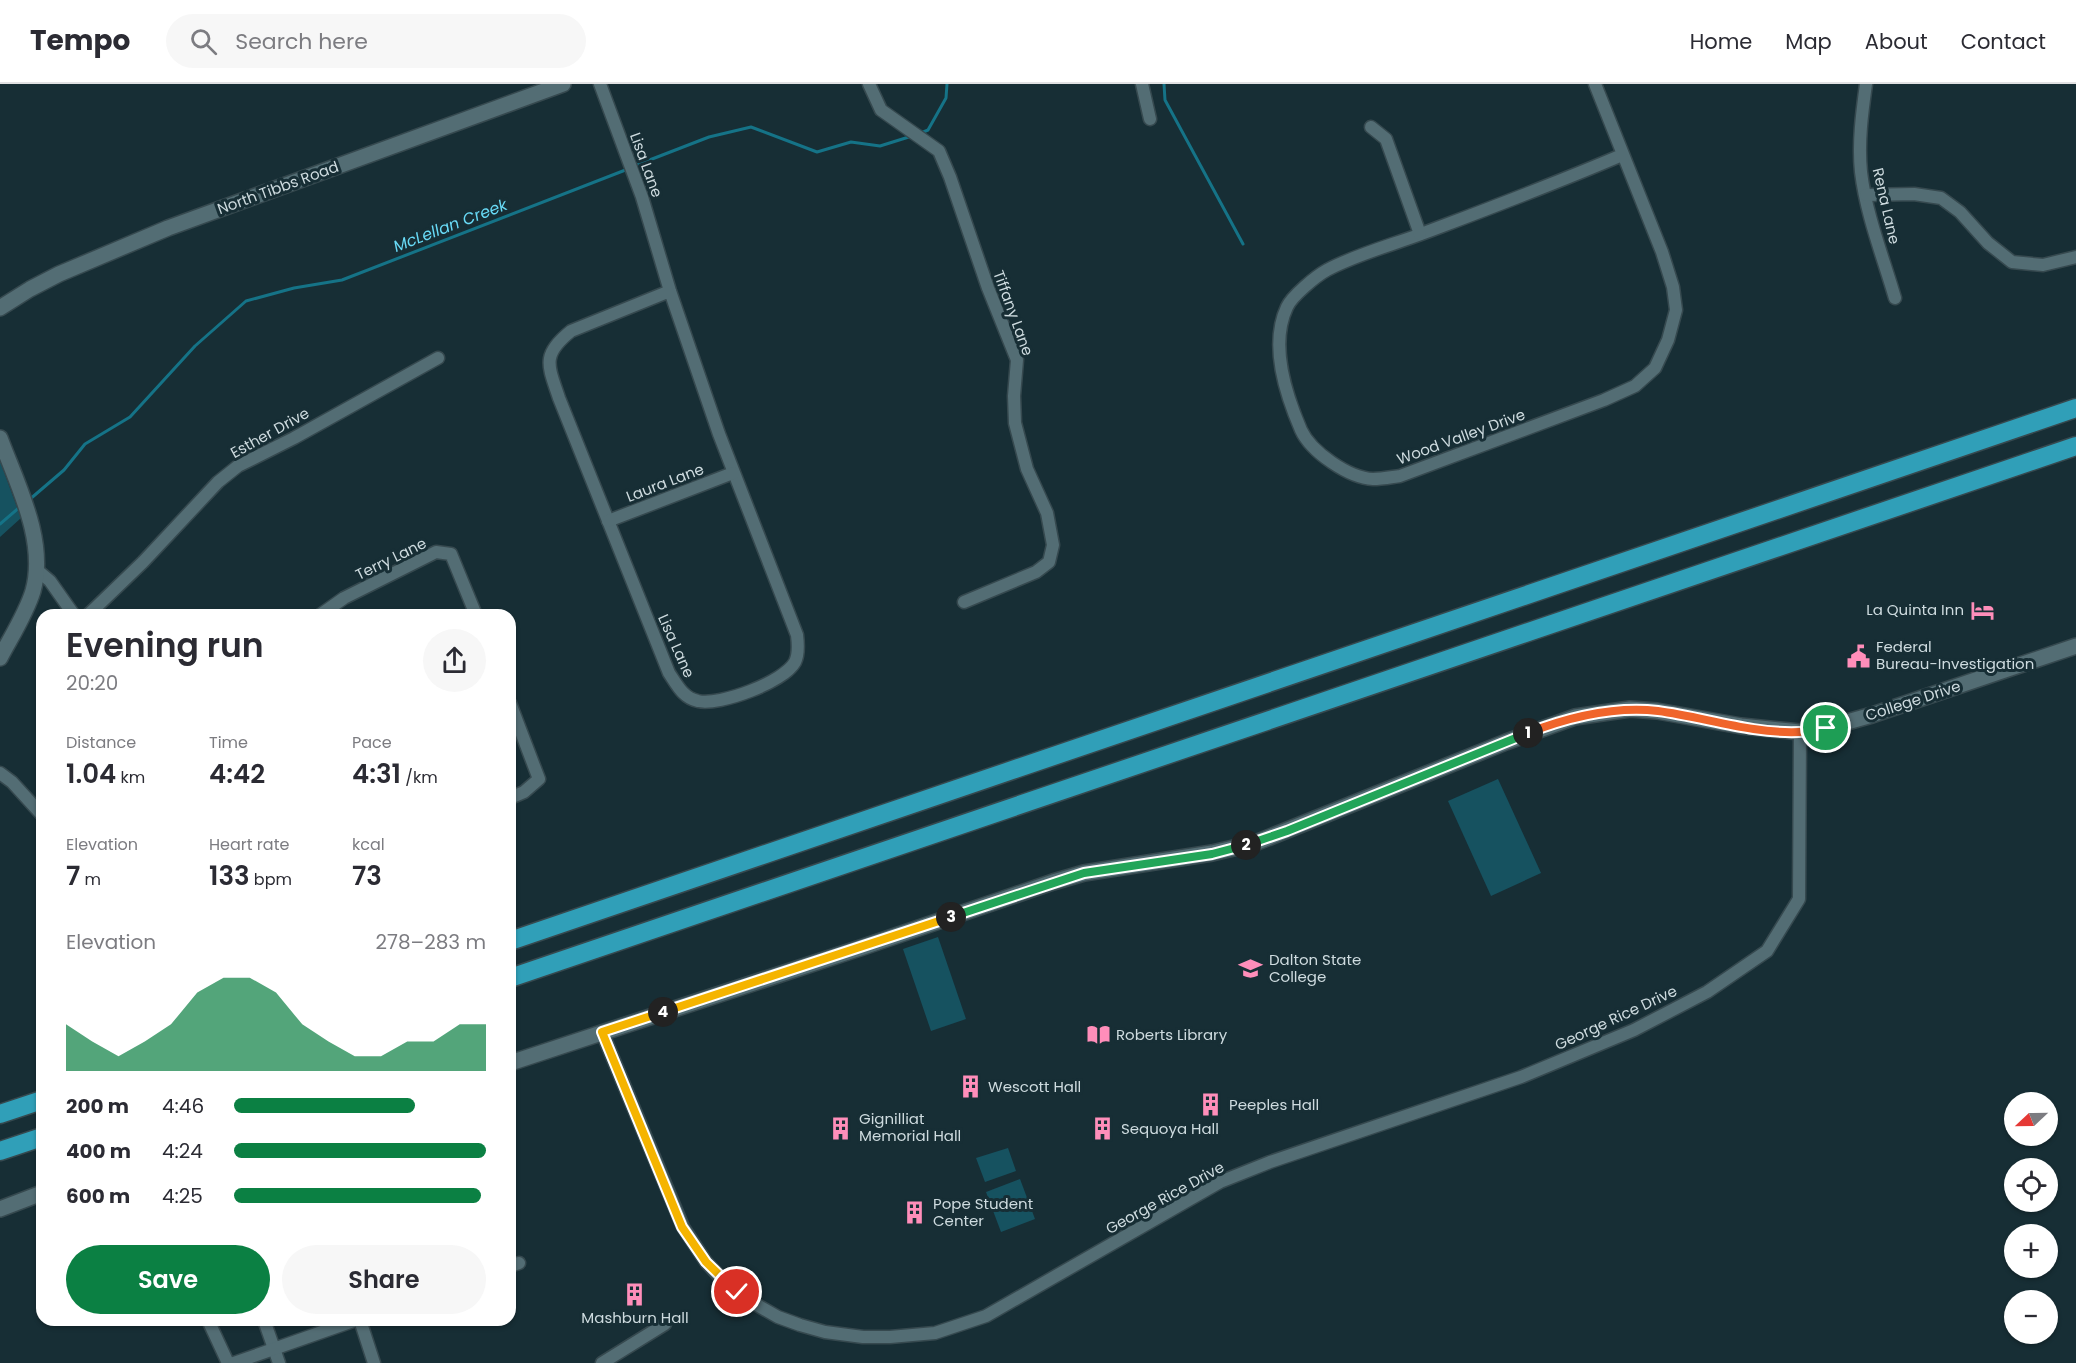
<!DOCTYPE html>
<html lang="en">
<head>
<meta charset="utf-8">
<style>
	body { margin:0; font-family:Poppins,sans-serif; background:#f7f7f7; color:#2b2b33; height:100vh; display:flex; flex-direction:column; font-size:22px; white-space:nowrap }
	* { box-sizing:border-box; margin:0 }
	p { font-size:20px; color:#7c7c81 }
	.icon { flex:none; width:33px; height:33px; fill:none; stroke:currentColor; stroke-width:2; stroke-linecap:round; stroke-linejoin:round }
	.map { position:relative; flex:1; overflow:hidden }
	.details { position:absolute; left:36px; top:525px; width:480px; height:717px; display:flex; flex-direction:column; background:#fff; border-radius:18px; box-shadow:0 2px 4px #0004 }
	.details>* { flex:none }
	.needle { width:39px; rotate:248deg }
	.tools { position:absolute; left:2004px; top:1008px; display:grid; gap:12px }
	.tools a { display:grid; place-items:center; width:54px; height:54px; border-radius:50%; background:#fff; box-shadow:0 2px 4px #0004; font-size:30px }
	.pin { position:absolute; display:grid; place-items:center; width:51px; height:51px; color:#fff; margin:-26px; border:3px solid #fff; border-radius:50%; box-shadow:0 2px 6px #0007 }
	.km { position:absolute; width:30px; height:30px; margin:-15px; border-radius:50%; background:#222; color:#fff; font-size:16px; line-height:30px; text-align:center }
	.round { display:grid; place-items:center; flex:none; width:63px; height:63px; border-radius:32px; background:#f7f7f7 }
	.head { display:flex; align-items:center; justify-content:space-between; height:102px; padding:0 30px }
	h1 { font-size:33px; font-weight:600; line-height:45px }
	.stats { display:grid; grid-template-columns:repeat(3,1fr); gap:9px; height:102px; padding:6px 30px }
	.stats div { display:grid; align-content:center }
	.stats b { font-size:26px; font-weight:600 }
	.stats small { font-size:16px; font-weight:400 }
	.stats p { font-size:16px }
	.chart { height:168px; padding:12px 30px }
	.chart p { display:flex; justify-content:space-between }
	.chart svg { width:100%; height:108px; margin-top:6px; fill:#0b8043; opacity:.7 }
	.button { display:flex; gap:12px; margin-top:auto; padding:12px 30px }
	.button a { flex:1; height:69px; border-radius:36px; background:#0b8043; color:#fff; font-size:24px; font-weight:600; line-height:69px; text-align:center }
	.button a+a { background:#f7f7f7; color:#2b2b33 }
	ul { padding:0 30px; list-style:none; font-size:20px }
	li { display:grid; grid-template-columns:96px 72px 1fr; align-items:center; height:45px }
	li i { height:15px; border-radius:8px; background:#0b8043 }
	header { display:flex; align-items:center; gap:36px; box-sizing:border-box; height:84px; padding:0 30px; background:#fff; border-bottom:2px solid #e1e1e2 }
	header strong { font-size:28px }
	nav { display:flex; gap:33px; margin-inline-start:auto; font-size:21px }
	.search { width:420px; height:54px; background:#f7f7f7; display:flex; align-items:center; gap:15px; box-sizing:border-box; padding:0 21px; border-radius:33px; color:#7c7c81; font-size:22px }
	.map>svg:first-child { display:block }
	.green { fill:#165260 }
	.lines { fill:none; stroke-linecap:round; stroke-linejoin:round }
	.stream { stroke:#157387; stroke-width:3 }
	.minor-casing { stroke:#36494f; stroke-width:15 }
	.tertiary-casing { stroke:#36494f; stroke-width:18 }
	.motorway-casing { stroke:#36494f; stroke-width:21 }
	.minor { stroke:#536d74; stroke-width:12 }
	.tertiary { stroke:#536d74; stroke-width:15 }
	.motorway { stroke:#309fb8; stroke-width:18 }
	.split-1-casing { stroke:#fff; stroke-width:12 }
	.split-2-casing { stroke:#fff; stroke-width:12 }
	.split-3-casing { stroke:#fff; stroke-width:12 }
	.split-4-casing { stroke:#fff; stroke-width:12 }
	.split-5-casing { stroke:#fff; stroke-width:12 }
	.split-1 { stroke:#f0652b; stroke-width:8 }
	.split-2 { stroke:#22a559; stroke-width:8 }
	.split-3 { stroke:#22a559; stroke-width:8 }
	.split-4 { stroke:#f5b400; stroke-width:8 }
	.split-5 { stroke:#f5b400; stroke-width:8 }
	.labels { text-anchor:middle; stroke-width:6; stroke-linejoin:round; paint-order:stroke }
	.street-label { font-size:15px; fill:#cedbdf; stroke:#172e35 }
	.poi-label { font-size:15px; fill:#cedbdf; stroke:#172e35; text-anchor:start }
	.water-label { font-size:16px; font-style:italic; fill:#68daf6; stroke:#172e35 }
</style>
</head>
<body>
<header>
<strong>Tempo</strong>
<div class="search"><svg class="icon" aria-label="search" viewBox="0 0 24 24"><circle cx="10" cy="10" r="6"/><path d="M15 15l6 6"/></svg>Search here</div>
<nav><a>Home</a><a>Map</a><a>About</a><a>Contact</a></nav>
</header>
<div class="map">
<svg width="2076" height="1279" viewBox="0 0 2076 1279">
	<rect width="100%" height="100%" fill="#172e35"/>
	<g class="green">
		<path d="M0 377 21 434 0 453Z"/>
		<path d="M1498 695 1541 789 1491 812 1448 717Z"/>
		<path d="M938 853 966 935 931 947 903 865Z"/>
		<path d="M1008 1064 1016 1087 985 1098 976 1074Z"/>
		<path d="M1020 1095 1035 1135 1001 1148 986 1108Z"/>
	</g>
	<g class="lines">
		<g class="stream">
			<path d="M1164 0 1165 16 1243 160"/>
			<path d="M921 49 928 46 946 14 947 0"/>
			<path d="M634 82 709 53 751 43 817 68 851 58 880 62 912 52"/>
			<path d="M29 416 64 386 85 360 130 333 195 262 246 217 294 204 342 196 628 85"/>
			<path d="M0 440 21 422"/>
		</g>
		<defs>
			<g id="minor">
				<path d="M600 0 642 113 670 207 719 350 797 551C798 559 799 570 795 578 784 598 720 622 698 617 683 614 677 601 669 589L559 314C548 281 541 271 571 247L670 207"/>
				<path d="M869 0 881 26 939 67 950 93 988 204 1017 276 1014 312 1015 339 1027 385 1047 429 1053 461 1049 478 1036 488 964 518"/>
				<path d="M1142 0 1150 35"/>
				<path d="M1595 0 1662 168 1673 203 1676 226 1668 256 1655 284 1635 302 1604 316 1400 392C1392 393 1382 395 1373 395 1349 394 1311 368 1301 346 1286 311 1269 261 1287 223 1292 212 1316 192 1327 186 1357 170 1392 161 1424 149 1490 124 1557 99 1622 71"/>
				<path d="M1866 0C1862 29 1858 59 1861 88 1866 130 1883 173 1895 214"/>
				<path d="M1371 43 1386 55 1420 150"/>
				<path d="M1866 111 1914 110 1941 114 1960 128 1988 159 2012 178 2043 181 2076 173"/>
				<path d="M608 437 733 389"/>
				<path d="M37 486 50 497 74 531"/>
				<path d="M88 531 143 478 218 398 238 382 294 354 438 274"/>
				<path d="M320 531 344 514 436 468 451 470 476 531"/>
				<path d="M510 619 539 695 524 708 510 714"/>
				<path d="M0 689 12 698 42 731"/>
				<path d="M602 948 683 1143 706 1178 722 1195 757 1221 778 1233 800 1241 825 1248 863 1253H890L935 1249 986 1232 1220 1098 1270 1078 1521 993 1634 946 1707 908 1767 867 1799 815 1800 648"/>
				<path d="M510 1182 519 1179"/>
				<path d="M208 1236 228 1279"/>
				<path d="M264 1236 279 1279"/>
				<path d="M360 1236 374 1279"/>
				<path d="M234 1279 356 1236"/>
				<path d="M602 1279 665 1240"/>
			</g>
			<g id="tertiary">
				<path d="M0 224 30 205 59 190 168 144 563 0"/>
				<path d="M0 354C17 400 47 457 33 507 26 530 11 553 0 574"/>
				<path d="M510 979 863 863 1053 798 1084 789 1212 769 1255 759 1506 658 1575 633 1630 625 1657 627 1741 642 1800 648 1826 644 1872 631 2076 562"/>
				<path d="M0 1125 42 1109"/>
			</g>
			<g id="motorway">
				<path d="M510 857 2076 324"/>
				<path d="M510 894 2076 362"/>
				<path d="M0 1030 42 1016"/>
				<path d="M0 1067 42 1053"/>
			</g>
		</defs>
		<use href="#minor" class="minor-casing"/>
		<use href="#tertiary" class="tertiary-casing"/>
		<use href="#motorway" class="motorway-casing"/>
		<use href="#minor" class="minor"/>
		<use href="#tertiary" class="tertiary"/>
		<use href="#motorway" class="motorway"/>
	</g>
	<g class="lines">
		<defs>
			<path id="split-1" d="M1528 649C1569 633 1613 622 1658 627 1704 633 1752 650 1799 648 1808 648 1817 646 1826 644"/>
			<path id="split-2" d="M1246 761 1287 747 1528 649"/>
			<path id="split-3" d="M951 833 1084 789 1212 770 1246 761"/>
			<path id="split-4" d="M663 928 951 833"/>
			<path id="split-5" d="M663 928 602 948 682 1143 706 1178 737 1208"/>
		</defs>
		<use href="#split-1" class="split-1-casing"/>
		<use href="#split-2" class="split-2-casing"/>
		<use href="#split-3" class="split-3-casing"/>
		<use href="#split-4" class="split-4-casing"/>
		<use href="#split-5" class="split-5-casing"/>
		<use href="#split-1" class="split-1"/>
		<use href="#split-2" class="split-2"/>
		<use href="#split-3" class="split-3"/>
		<use href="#split-4" class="split-4"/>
		<use href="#split-5" class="split-5"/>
	</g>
	<defs>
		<symbol id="hotel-bare" viewBox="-9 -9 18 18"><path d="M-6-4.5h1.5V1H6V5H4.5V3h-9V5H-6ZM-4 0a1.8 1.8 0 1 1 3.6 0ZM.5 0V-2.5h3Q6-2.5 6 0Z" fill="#ff8eba" stroke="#172e35" stroke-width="2.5" paint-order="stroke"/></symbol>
		<symbol id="civic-bare" viewBox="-9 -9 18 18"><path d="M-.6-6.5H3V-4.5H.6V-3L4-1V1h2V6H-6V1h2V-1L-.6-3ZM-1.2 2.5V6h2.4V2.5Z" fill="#ff8eba" stroke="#172e35" stroke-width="2.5" paint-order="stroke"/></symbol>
		<symbol id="university-bare" viewBox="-9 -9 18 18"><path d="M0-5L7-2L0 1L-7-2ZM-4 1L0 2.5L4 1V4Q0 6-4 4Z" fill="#ff8eba" stroke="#172e35" stroke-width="2.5" paint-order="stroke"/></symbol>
		<symbol id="library-bare" viewBox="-9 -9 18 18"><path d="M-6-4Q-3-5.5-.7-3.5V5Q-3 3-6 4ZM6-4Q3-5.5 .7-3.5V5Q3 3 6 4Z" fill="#ff8eba" stroke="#172e35" stroke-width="2.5" paint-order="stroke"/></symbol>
		<symbol id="building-bare" viewBox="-9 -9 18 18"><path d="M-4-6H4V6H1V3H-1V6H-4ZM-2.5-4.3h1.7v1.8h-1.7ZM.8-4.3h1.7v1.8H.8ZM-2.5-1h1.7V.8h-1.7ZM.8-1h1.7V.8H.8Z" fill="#ff8eba" stroke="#172e35" stroke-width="2.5" paint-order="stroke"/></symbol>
	</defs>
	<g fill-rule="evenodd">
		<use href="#hotel-bare" x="1966" y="510" width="33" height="33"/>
		<use href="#civic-bare" x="1842" y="556" width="33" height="33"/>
		<use href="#university-bare" x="1234" y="868" width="33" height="33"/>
		<use href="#library-bare" x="1082" y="934" width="33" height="33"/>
		<use href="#building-bare" x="954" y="986" width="33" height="33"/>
		<use href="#building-bare" x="1194" y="1004" width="33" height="33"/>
		<use href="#building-bare" x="824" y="1028" width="33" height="33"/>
		<use href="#building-bare" x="1086" y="1028" width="33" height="33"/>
		<use href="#building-bare" x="898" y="1112" width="33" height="33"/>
		<use href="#building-bare" x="618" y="1194" width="33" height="33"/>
	</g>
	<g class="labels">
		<g class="street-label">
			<text transform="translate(646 81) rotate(70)" y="5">Lisa Lane</text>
			<text transform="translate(278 104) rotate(-20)" y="5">North Tibbs Road</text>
			<text transform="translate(1886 122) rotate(77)" y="5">Rena Lane</text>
			<text transform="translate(1013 229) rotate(70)" y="5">Tiffany Lane</text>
			<text transform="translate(270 349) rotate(-29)" y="5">Esther Drive</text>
			<text transform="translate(1461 353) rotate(-20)" y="5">Wood Valley Drive</text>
			<text transform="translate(665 399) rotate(-21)" y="5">Laura Lane</text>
			<text transform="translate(391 475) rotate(-26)" y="5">Terry Lane</text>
			<text transform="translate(676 562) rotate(66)" y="5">Lisa Lane</text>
			<text transform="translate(1913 617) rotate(-18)" y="5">College Drive</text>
			<text transform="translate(1616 934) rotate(-25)" y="5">George Rice Drive</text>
			<text transform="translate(1165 1114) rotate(-29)" y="5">George Rice Drive</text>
		</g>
		<g class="poi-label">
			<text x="1964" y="531" text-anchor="end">La Quinta Inn</text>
			<text x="1876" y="568">Federal<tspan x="1876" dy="17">Bureau-Investigation</tspan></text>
			<text x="1269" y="881">Dalton State<tspan x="1269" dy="17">College</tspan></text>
			<text x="1116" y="956">Roberts Library</text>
			<text x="988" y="1008">Wescott Hall</text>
			<text x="1229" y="1026">Peeples Hall</text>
			<text x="859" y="1040">Gignilliat<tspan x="859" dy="17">Memorial Hall</tspan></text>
			<text x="1121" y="1050">Sequoya Hall</text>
			<text x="933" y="1125">Pope Student<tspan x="933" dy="17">Center</tspan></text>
			<text x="635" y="1239" text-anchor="middle">Mashburn Hall</text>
		</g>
		<g class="water-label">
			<text transform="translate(450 141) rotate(-21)" y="6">McLellan Creek</text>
		</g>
	</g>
</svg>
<div class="tools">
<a><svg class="needle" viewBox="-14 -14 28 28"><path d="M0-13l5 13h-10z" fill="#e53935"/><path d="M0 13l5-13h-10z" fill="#7c7c81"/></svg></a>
<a><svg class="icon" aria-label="locate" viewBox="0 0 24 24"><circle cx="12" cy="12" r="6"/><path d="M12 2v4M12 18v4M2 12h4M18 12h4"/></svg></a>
<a>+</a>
<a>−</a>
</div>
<div class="pin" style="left:1826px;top:644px;background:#1e9e55"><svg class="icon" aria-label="arrive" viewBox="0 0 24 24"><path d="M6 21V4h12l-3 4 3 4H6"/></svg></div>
<div class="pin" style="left:737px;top:1208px;background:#d93025"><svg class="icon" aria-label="check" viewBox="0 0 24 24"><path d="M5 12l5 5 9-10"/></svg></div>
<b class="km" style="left:1528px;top:649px">1</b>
<b class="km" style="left:1246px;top:761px">2</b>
<b class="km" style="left:951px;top:833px">3</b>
<b class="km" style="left:663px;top:928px">4</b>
<section class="details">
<div class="head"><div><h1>Evening run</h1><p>20:20</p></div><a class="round"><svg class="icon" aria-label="share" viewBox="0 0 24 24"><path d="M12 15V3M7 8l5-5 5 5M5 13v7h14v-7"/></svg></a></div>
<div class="stats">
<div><p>Distance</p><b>1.04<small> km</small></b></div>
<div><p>Time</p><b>4:42</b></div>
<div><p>Pace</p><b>4:31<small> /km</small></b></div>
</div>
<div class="stats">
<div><p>Elevation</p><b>7<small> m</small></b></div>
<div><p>Heart rate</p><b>133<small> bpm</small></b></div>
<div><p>kcal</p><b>73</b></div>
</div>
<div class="chart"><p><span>Elevation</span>278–283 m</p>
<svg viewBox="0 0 160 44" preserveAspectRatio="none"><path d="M0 44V25L10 32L20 38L30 32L40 25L50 12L60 6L70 6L80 12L90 25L100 32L110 38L120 38L130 32L140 32L150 25L160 25V44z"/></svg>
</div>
<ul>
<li><b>200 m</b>4:46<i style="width:72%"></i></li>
<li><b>400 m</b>4:24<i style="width:100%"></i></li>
<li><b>600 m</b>4:25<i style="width:98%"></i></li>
</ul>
<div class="button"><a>Save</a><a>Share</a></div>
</section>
</div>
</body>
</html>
